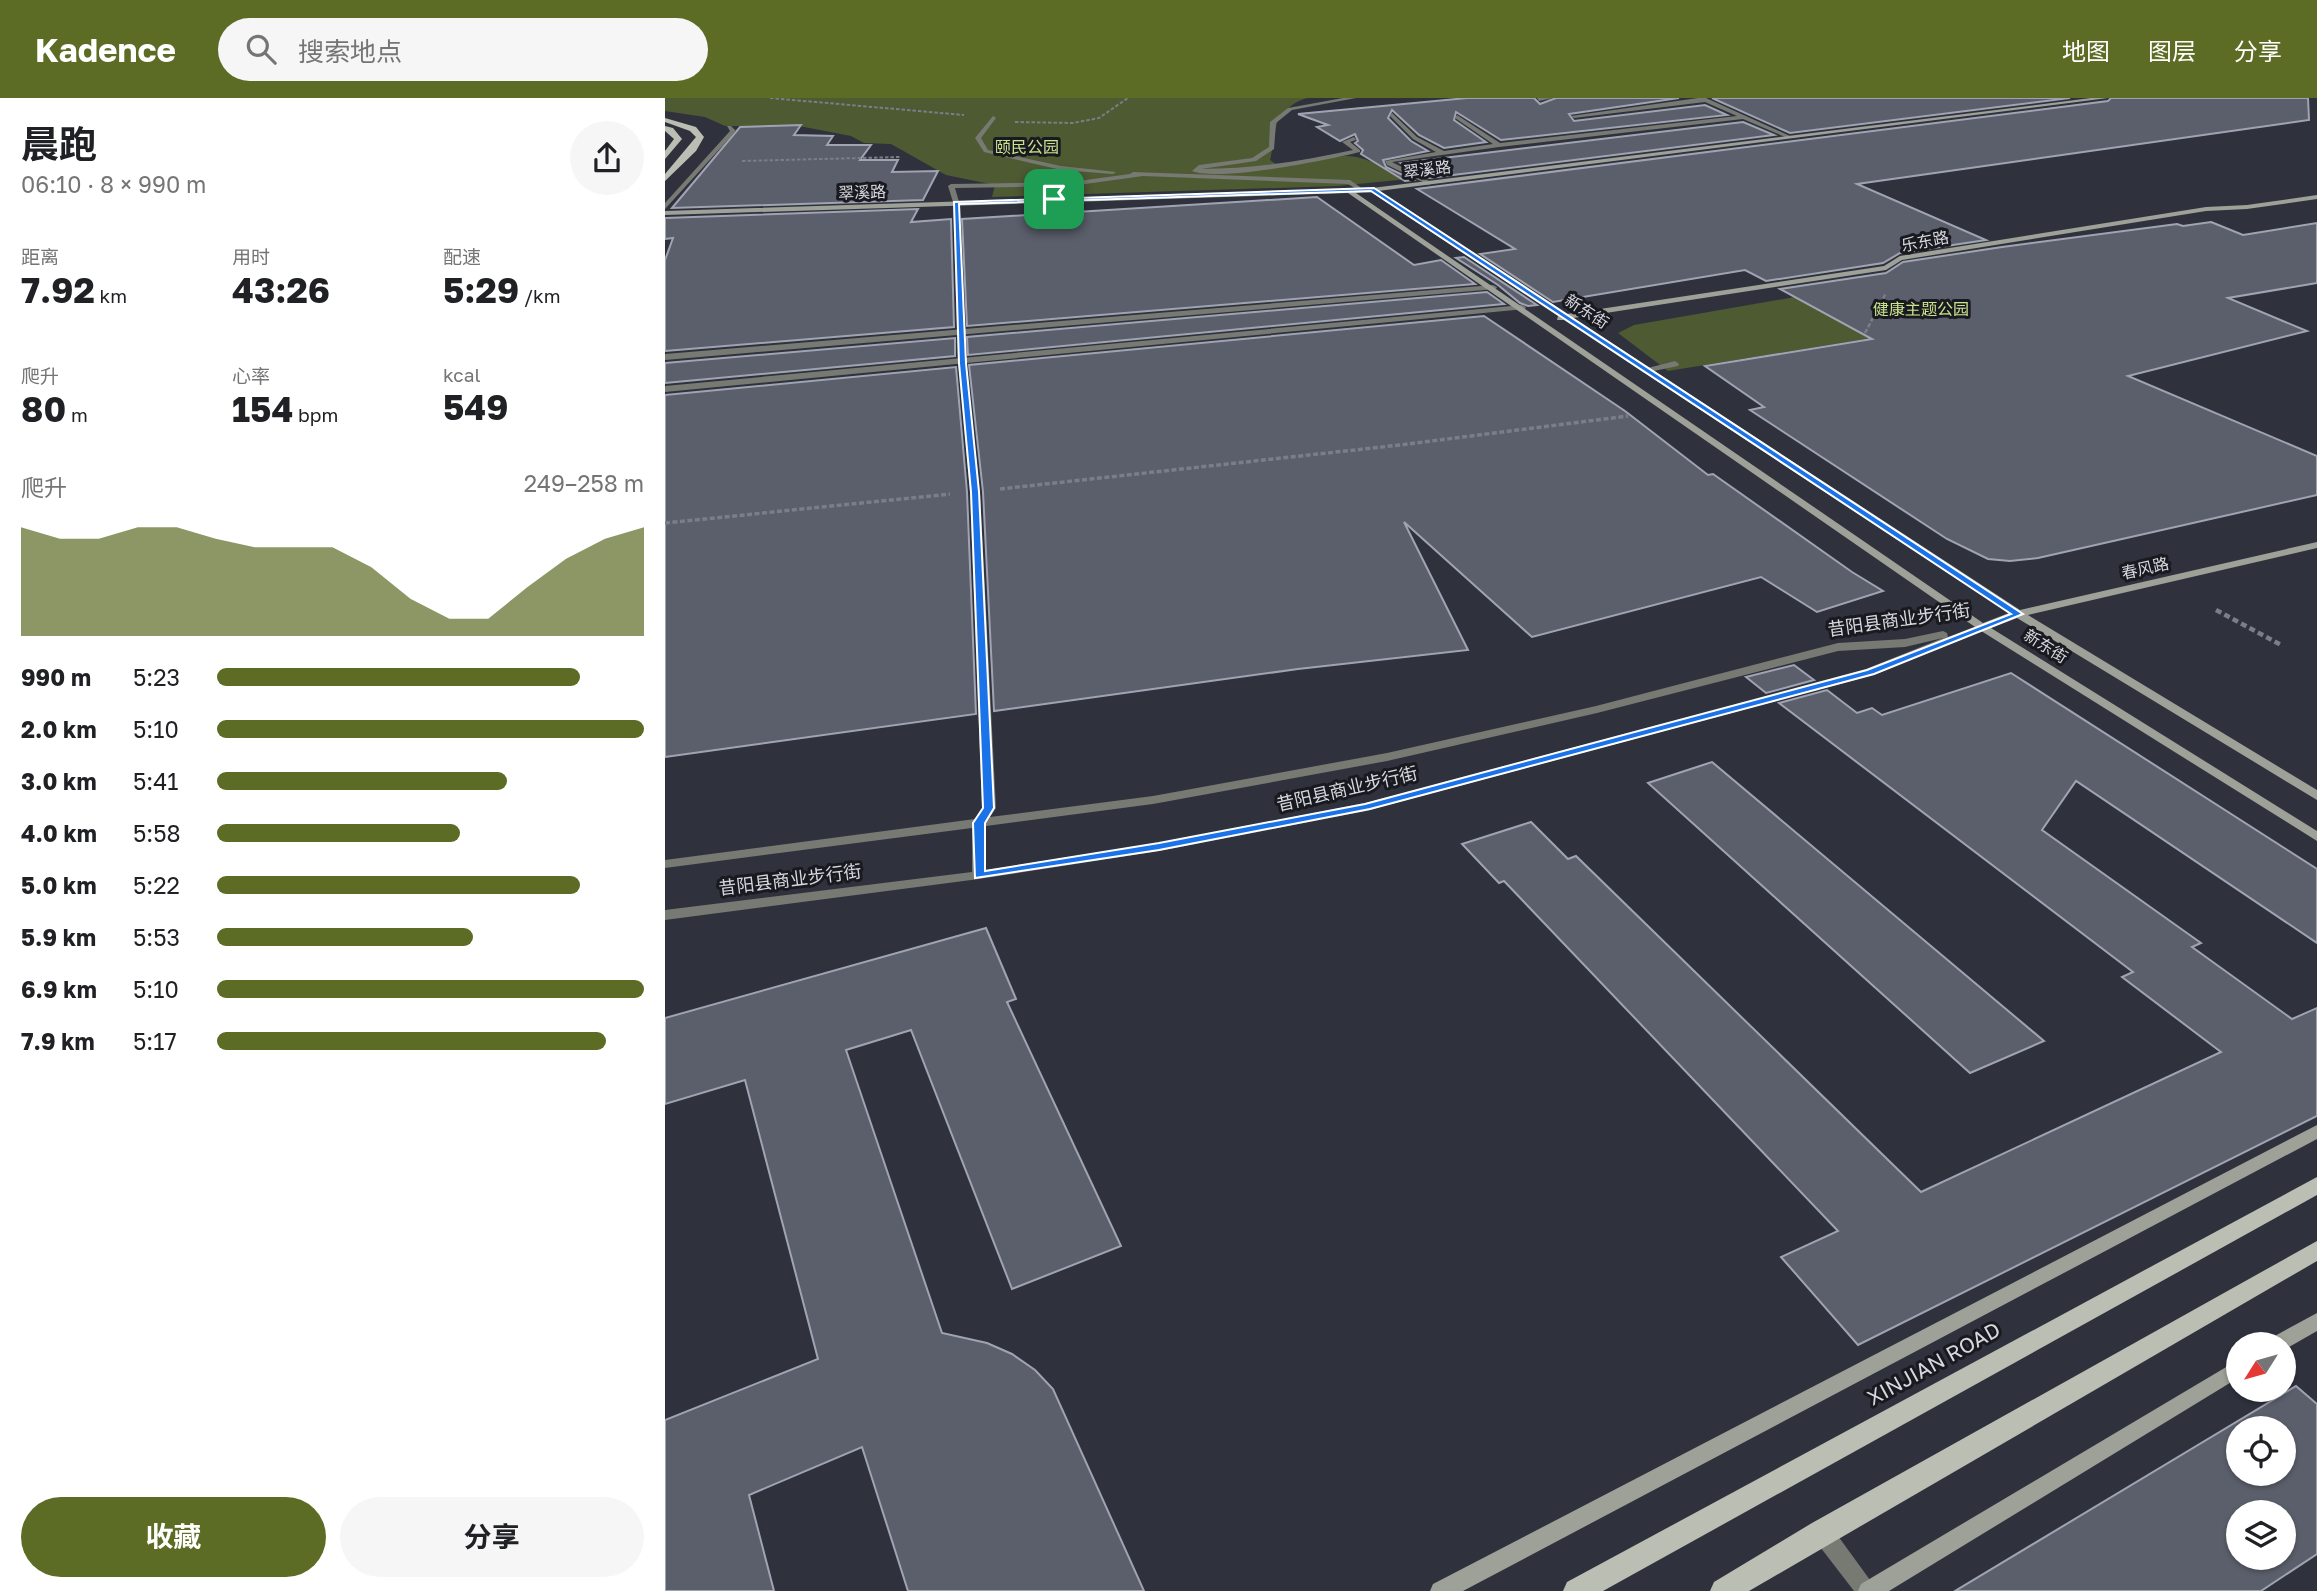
<!DOCTYPE html>
<html lang="zh">
<head>
<meta charset="utf-8">
<style>
	body { margin:0; font-family:"Golos Text","Noto Sans SC",sans-serif; background:#f6f6f6; color:#202124; height:100vh; display:flex; flex-direction:column; font-size:26px; white-space:nowrap }
	* { box-sizing:border-box; margin:0 }
	p { font-size:23px; color:#757577 }
	.icon { flex:none; width:38px; height:38px; fill:none; stroke:currentColor; stroke-width:2; stroke-linecap:round; stroke-linejoin:round }
	.map { position:relative; flex:1; overflow:hidden }
	.panel { display:flex; flex-direction:column; background:#fff; width:665px }
	.panel>* { flex:none }
	.needle { width:46px; rotate:233deg }
	.fabs { position:absolute; left:1561px; top:1234px; display:grid; gap:14px }
	.fabs a { display:grid; place-items:center; width:70px; height:70px; border-radius:50%; background:#fff; box-shadow:0 2px 5px #0004; font-size:35px }
	.pin { position:absolute; display:grid; place-items:center; width:60px; height:60px; color:#fff; margin:-30px; border-radius:14px; box-shadow:0 4px 10px #0006 }
	.round { display:grid; place-items:center; flex:none; width:74px; height:74px; border-radius:37px; background:#f6f6f6 }
	.overview { display:flex; align-items:center; justify-content:space-between; height:119px; padding:0 21px }
	h1 { font-size:38px; font-weight:700; line-height:52px }
	.stats { display:grid; grid-template-columns:repeat(3,1fr); gap:10px; height:119px; padding:7px 21px }
	.stats div { display:grid; align-content:center }
	.stats b { font-size:35px; font-weight:700 }
	.stats small { font-size:19px; font-weight:400 }
	.stats p { font-size:19px }
	.chart { height:196px; padding:14px 21px }
	.chart p { display:flex; justify-content:space-between }
	.chart svg { width:100%; height:126px; margin-top:7px; fill:#5c6c24; opacity:.7 }
	.button { display:flex; gap:14px; margin-top:auto; padding:14px 21px }
	.button a { flex:1; height:80px; border-radius:42px; background:#5c6c24; color:#fff; font-size:28px; font-weight:700; line-height:80px; text-align:center }
	.button a+a { background:#f6f6f6; color:#202124 }
	ul { padding:0 21px; list-style:none; font-size:23px }
	li { display:grid; grid-template-columns:112px 84px 1fr; align-items:center; height:52px }
	li i { height:18px; border-radius:9px; background:#5c6c24 }
	header { display:flex; align-items:center; gap:42px; box-sizing:border-box; height:98px; padding:0 35px; background:#5c6c24; color:#fff }
	header strong { font-size:33px }
	nav { display:flex; gap:38px; margin-inline-start:auto; font-size:24px }
	.search { width:490px; height:63px; background:#f6f6f6; display:flex; align-items:center; gap:18px; box-sizing:border-box; padding:0 24px; border-radius:38px; color:#757577; font-size:26px }
	main { display:flex; flex:1; min-height:0 }
	.map>svg:first-child { display:block }
	.green { fill:#4e5a32 }
	.building { fill:#5b5f6b; stroke:#a0a4b2; stroke-width:2; fill-rule:evenodd }
	.lines { fill:none; stroke-linecap:round; stroke-linejoin:round }
	.path-far3 { stroke:#7b7d87; stroke-width:2; stroke-dasharray:3.5 2; stroke-linecap:butt }
	.path-far2 { stroke:#7b7d87; stroke-width:2.5; stroke-dasharray:4.5 2; stroke-linecap:butt }
	.path-far1 { stroke:#7b7d87; stroke-width:3.5; stroke-dasharray:5 2.5; stroke-linecap:butt }
	.path { stroke:#7b7d87; stroke-width:4.5; stroke-dasharray:6 3.5; stroke-linecap:butt }
	.lane { fill:#777973; fill-rule:evenodd }
	.street { fill:#777973; fill-rule:evenodd }
	.secondary { fill:#9da197; fill-rule:evenodd }
	.primary { fill:#bbbfb3; fill-rule:evenodd }
	.route { fill:#1a73e8; stroke:#fff; stroke-width:2; fill-rule:evenodd }
	.labels { text-anchor:middle; stroke-width:6; stroke-linejoin:round; paint-order:stroke }
	.far-park-label { font-size:16px; fill:#cae38e; stroke:#191a1f }
	.far-street-label { font-size:16px; fill:#d6d8e0; stroke:#191a1f }
	.street-label { font-size:18px; fill:#d6d8e0; stroke:#191a1f }
	.near-street-label { font-size:21px; fill:#d6d8e0; stroke:#191a1f }
</style>
</head>
<body>
<header>
<strong>Kadence</strong>
<div class="search"><svg class="icon" aria-label="search" viewBox="0 0 24 24"><circle cx="10" cy="10" r="6"/><path d="M15 15l6 6"/></svg>搜索地点</div>
<nav><a>地图</a><a>图层</a><a>分享</a></nav>
</header>
<main>
<section class="panel">
<div class="overview"><div><h1>晨跑</h1><p>06:10 · 8 × 990 m</p></div><a class="round"><svg class="icon" aria-label="share" viewBox="0 0 24 24"><path d="M12 15V3M7 8l5-5 5 5M5 13v7h14v-7"/></svg></a></div>
<div class="stats">
<div><p>距离</p><b>7.92<small> km</small></b></div>
<div><p>用时</p><b>43:26</b></div>
<div><p>配速</p><b>5:29<small> /km</small></b></div>
</div>
<div class="stats">
<div><p>爬升</p><b>80<small> m</small></b></div>
<div><p>心率</p><b>154<small> bpm</small></b></div>
<div><p>kcal</p><b>549</b></div>
</div>
<div class="chart"><p><span>爬升</span>249–258 m</p>
<svg viewBox="0 0 160 44" preserveAspectRatio="none"><path d="M0 44V6L10 10L20 10L30 6L40 6L50 10L60 13L70 13L80 13L90 20L100 31L110 38L120 38L130 27L140 17L150 10L160 6V44z"/></svg>
</div>
<ul>
<li><b>990 m</b>5:23<i style="width:85%"></i></li>
<li><b>2.0 km</b>5:10<i style="width:100%"></i></li>
<li><b>3.0 km</b>5:41<i style="width:68%"></i></li>
<li><b>4.0 km</b>5:58<i style="width:57%"></i></li>
<li><b>5.0 km</b>5:22<i style="width:85%"></i></li>
<li><b>5.9 km</b>5:53<i style="width:60%"></i></li>
<li><b>6.9 km</b>5:10<i style="width:100%"></i></li>
<li><b>7.9 km</b>5:17<i style="width:91%"></i></li>
</ul>
<div class="button"><a>收藏</a><a>分享</a></div>
</section>
<div class="map">
<svg width="1652" height="1493" viewBox="0 0 1652 1493">
	<rect width="100%" height="100%" fill="#2f323d"/>
	<g class="green">
		<path d="M0 0H644C633 1 618 12 613 23 610 29 608 52 605 62L615 69C636 65 660 59 681 58 700 58 726 72 744 81L672 88 327 99 330 87 281 77 226 46 199 45 186 38 134 28H60L40 19 0 13Z"/>
		<path d="M1262 176 1231 236 1003 273 953 235 969 227Z"/>
	</g>
	<g class="building">
		<path d="M802 0H869L875 6 891 0H1014L904 16 909 23 1040 7 1062 17 836 42 791 14 789 22 821 44 779 50 754 37 727 12 723 20 746 43 763 53 718 62 721 69 748 82 740 83 696 56 698 52 690 45 693 43 690 36 675 43 652 29 663 27 633 16Z"/>
		<path d="M1047 0H1405L1125 35Z"/>
		<path d="M1446 0H1643L1644 22 1192 86 1321 142 1235 155 1218 165 1101 183 1080 172 888 204 815 156 850 151 752 91 1443 3Z"/>
		<path d="M1078 24 1109 37 764 80 736 65Z"/>
		<path d="M136 27 129 37 168 38 162 47H206L195 62H233L227 74 273 73 258 102 7 110 75 29Z"/>
		<path d="M652 99 749 167 776 162 810 186 302 228 297 121Z"/>
		<path d="M253 111 246 124 286 121 289 229 0 253V162L8 140 0 141V120Z"/>
		<path d="M1546 124 1578 137 1652 125V185L1563 200 1642 233 1463 278 1652 358V397L1373 460 1345 463 1323 461 1282 441 1085 312 1099 309 1040 268 1207 241 1115 191 1221 175 1238 164 1337 149 1512 126 1518 128Z"/>
		<path d="M799 159 872 207 863 208 855 205 833 187 791 160Z"/>
		<path d="M822 194 839 206 303 257 302 239Z"/>
		<path d="M819 218 960 313 1043 377 1048 376 1187 474 1218 493 1152 514 1096 479 867 539 739 424 803 552 633 571 329 613 318 394 304 267Z"/>
		<path d="M290 240V258L0 285V265Z"/>
		<path d="M291 269 302 394 311 616 0 659V297Z"/>
		<path d="M1129 567 1149 582 1101 595 1081 579Z"/>
		<path d="M1346 575 1652 771V845L1411 683 1377 732 1536 845 1527 849 1627 921 1652 910V1018L1193 1247 1116 1159 1173 1133 839 783 834 785 797 746 866 724 903 761 911 758 1256 1094 1556 954 1457 879 1468 874 1114 605 1162 592 1192 615 1207 610 1217 617Z"/>
		<path d="M1047 664 1379 943 1305 975 983 685Z"/>
		<path d="M321 830 351 901 342 904 456 1148 347 1191 246 932 181 952 277 1235 322 1245 347 1256 370 1272 388 1291 479 1493H243L197 1349 84 1397 109 1493H0V1322L153 1261 80 982 0 1006V920Z"/>
		<path d="M1631 1288 1652 1306V1456L1596 1493H1290ZM1573 1330H1619V1376H1573ZM1573 1414H1619V1460H1573Z"/>
	</g>
	<g class="lines">
		<g class="path-far3">
			<path d="M105 0 299 17"/>
			<path d="M350 24 408 25 434 20 463 0"/>
			<path d="M77 63 235 59"/>
		</g>
		<path class="path-far2" d="M1200 235 1221 195"/>
		<g class="path-far1">
			<path d="M335 391 735 347 963 318"/>
			<path d="M0 425 285 396"/>
		</g>
		<path class="path" d="M1551 512 1618 548"/>
		<g class="lane">
			<path d="M828 187 832 189 831 191 0 262V256Z"/>
			<path d="M857 207 861 209 860 211 0 294V288Z"/>
		</g>
		<g class="street">
			<path d="M678 0H691L627 12 611 25 609 51 591 63 536 71C587 71 638 63 688 52L677 44 689 39 691 42 685 44 695 52V54C663 62 554 84 527 73L534 67 587 60 604 49 605 24 623 10Z"/>
			<path d="M872 0H888L874 3Z"/>
			<path d="M1033 0H1041L1125 38 1120 39 1078 21 834 49 727 64 766 84 764 87 722 67 720 63 771 54 748 41 725 18 727 15 752 39 779 53 828 46 790 20 792 17 835 45 1072 18 1040 4 909 20 906 18Z"/>
			<path d="M328 18 331 20 316 40 323 52 396 68 451 74 448 76 396 72 319 54 310 40Z"/>
			<path d="M62 28H66L71 33 0 111V105L65 33Z"/>
			<path d="M468 74 685 82 698 91 693 92 683 86 478 78 406 88 290 90 294 104 301 265 315 394 331 710 325 719 488 698 722 655 931 608 1173 545 1240 541 1278 533 1282 535 1283 539 1317 526 1323 529 1209 577 701 713 494 753 314 781 0 822V812L307 774V730L0 770V762L310 721 317 710 305 394 293 265 288 104 283 88 286 86 406 84 465 76ZM1278 540 1201 571 700 705 494 745 321 772V728L488 706 722 663 932 615 1173 553 1240 549Z"/>
			<path d="M1010 263 1014 266 1013 268 979 275 975 272Z"/>
			<path d="M1157 1424 1165 1427 1213 1493H1189L1149 1441 1146 1434 1149 1427Z"/>
		</g>
		<g class="secondary">
			<path d="M1426 0H1443L713 93 902 216 1219 168 1235 158 1541 109 1582 107 1652 97V101L1582 111 1541 113 1237 162 1221 172 908 220 1355 512 1652 444V450L1363 517 1652 692V702L1352 520 1326 530 1652 733V743L1313 531 683 95 0 117V113L707 90ZM706 94 893 218 892 222H899L1344 515 1318 525 691 95Z"/>
			<path d="M1652 1027V1041L798 1493H765L768 1486Z"/>
			<path d="M1652 1215V1233L1619 1252V1246H1603L1606 1240Z"/>
			<path d="M1573 1262V1280L1224 1493H1193L1196 1486Z"/>
		</g>
		<g class="primary">
			<path d="M0 20 31 29 39 39 31 53 0 83V76L31 39 25 33 0 24Z"/>
			<path d="M0 28 8 30 17 41 0 61V53L9 41 0 33Z"/>
			<path d="M1652 1079V1097L938 1493H898L902 1484Z"/>
			<path d="M1652 1143V1163L1084 1493H1045L1049 1484 1147 1425Z"/>
		</g>
	</g>
	<path class="route" d="M709 90 1358 516 1209 576 705 711 494 752 310 780 308 725 318 710 306 394 294 265 289 104ZM706 93 1346 516 1202 572 700 706 494 745 320 773V725L329 710 314 394 301 265 294 106Z"/>
	<g class="labels">
		<g class="far-park-label">
			<text x="362" y="55">颐民公园</text>
			<text x="1256" y="217">健康主题公园</text>
		</g>
		<g class="far-street-label">
			<text transform="translate(762 71) rotate(-7)" y="6">翠溪路</text>
			<text transform="translate(197 94) rotate(-2)" y="6">翠溪路</text>
			<text transform="translate(1260 143) rotate(-11)" y="6">乐东路</text>
			<text transform="translate(922 213) rotate(33)" y="6">新东街</text>
			<text transform="translate(1480 470) rotate(-13)" y="6">春风路</text>
			<text transform="translate(1381 548) rotate(32)" y="6">新东街</text>
		</g>
		<g class="street-label">
			<text transform="translate(1234 522) rotate(-8)" y="6">昔阳县商业步行街</text>
			<text transform="translate(682 691) rotate(-13)" y="6">昔阳县商业步行街</text>
			<text transform="translate(125 782) rotate(-7)" y="6">昔阳县商业步行街</text>
		</g>
		<g class="near-street-label">
			<text transform="translate(1269 1266) rotate(-29)" y="7">XINJIAN ROAD</text>
		</g>
	</g>
</svg>
<div class="fabs">
<a><svg class="needle" viewBox="-14 -14 28 28"><path d="M0-13l5 13h-10z" fill="#e53935"/><path d="M0 13l5-13h-10z" fill="#757577"/></svg></a>
<a><svg class="icon" aria-label="locate" viewBox="0 0 24 24"><circle cx="12" cy="12" r="6"/><path d="M12 2v4M12 18v4M2 12h4M18 12h4"/></svg></a>
<a><svg class="icon" aria-label="layers" viewBox="0 0 24 24"><path d="M12 4l9 5-9 5-9-5zM3 14l9 5 9-5"/></svg></a>
</div>
<div class="pin" style="left:389px;top:101px;background:#1e9e55"><svg class="icon" aria-label="arrive" viewBox="0 0 24 24"><path d="M6 21V4h12l-3 4 3 4H6"/></svg></div>
</div>
</main>
</body>
</html>
